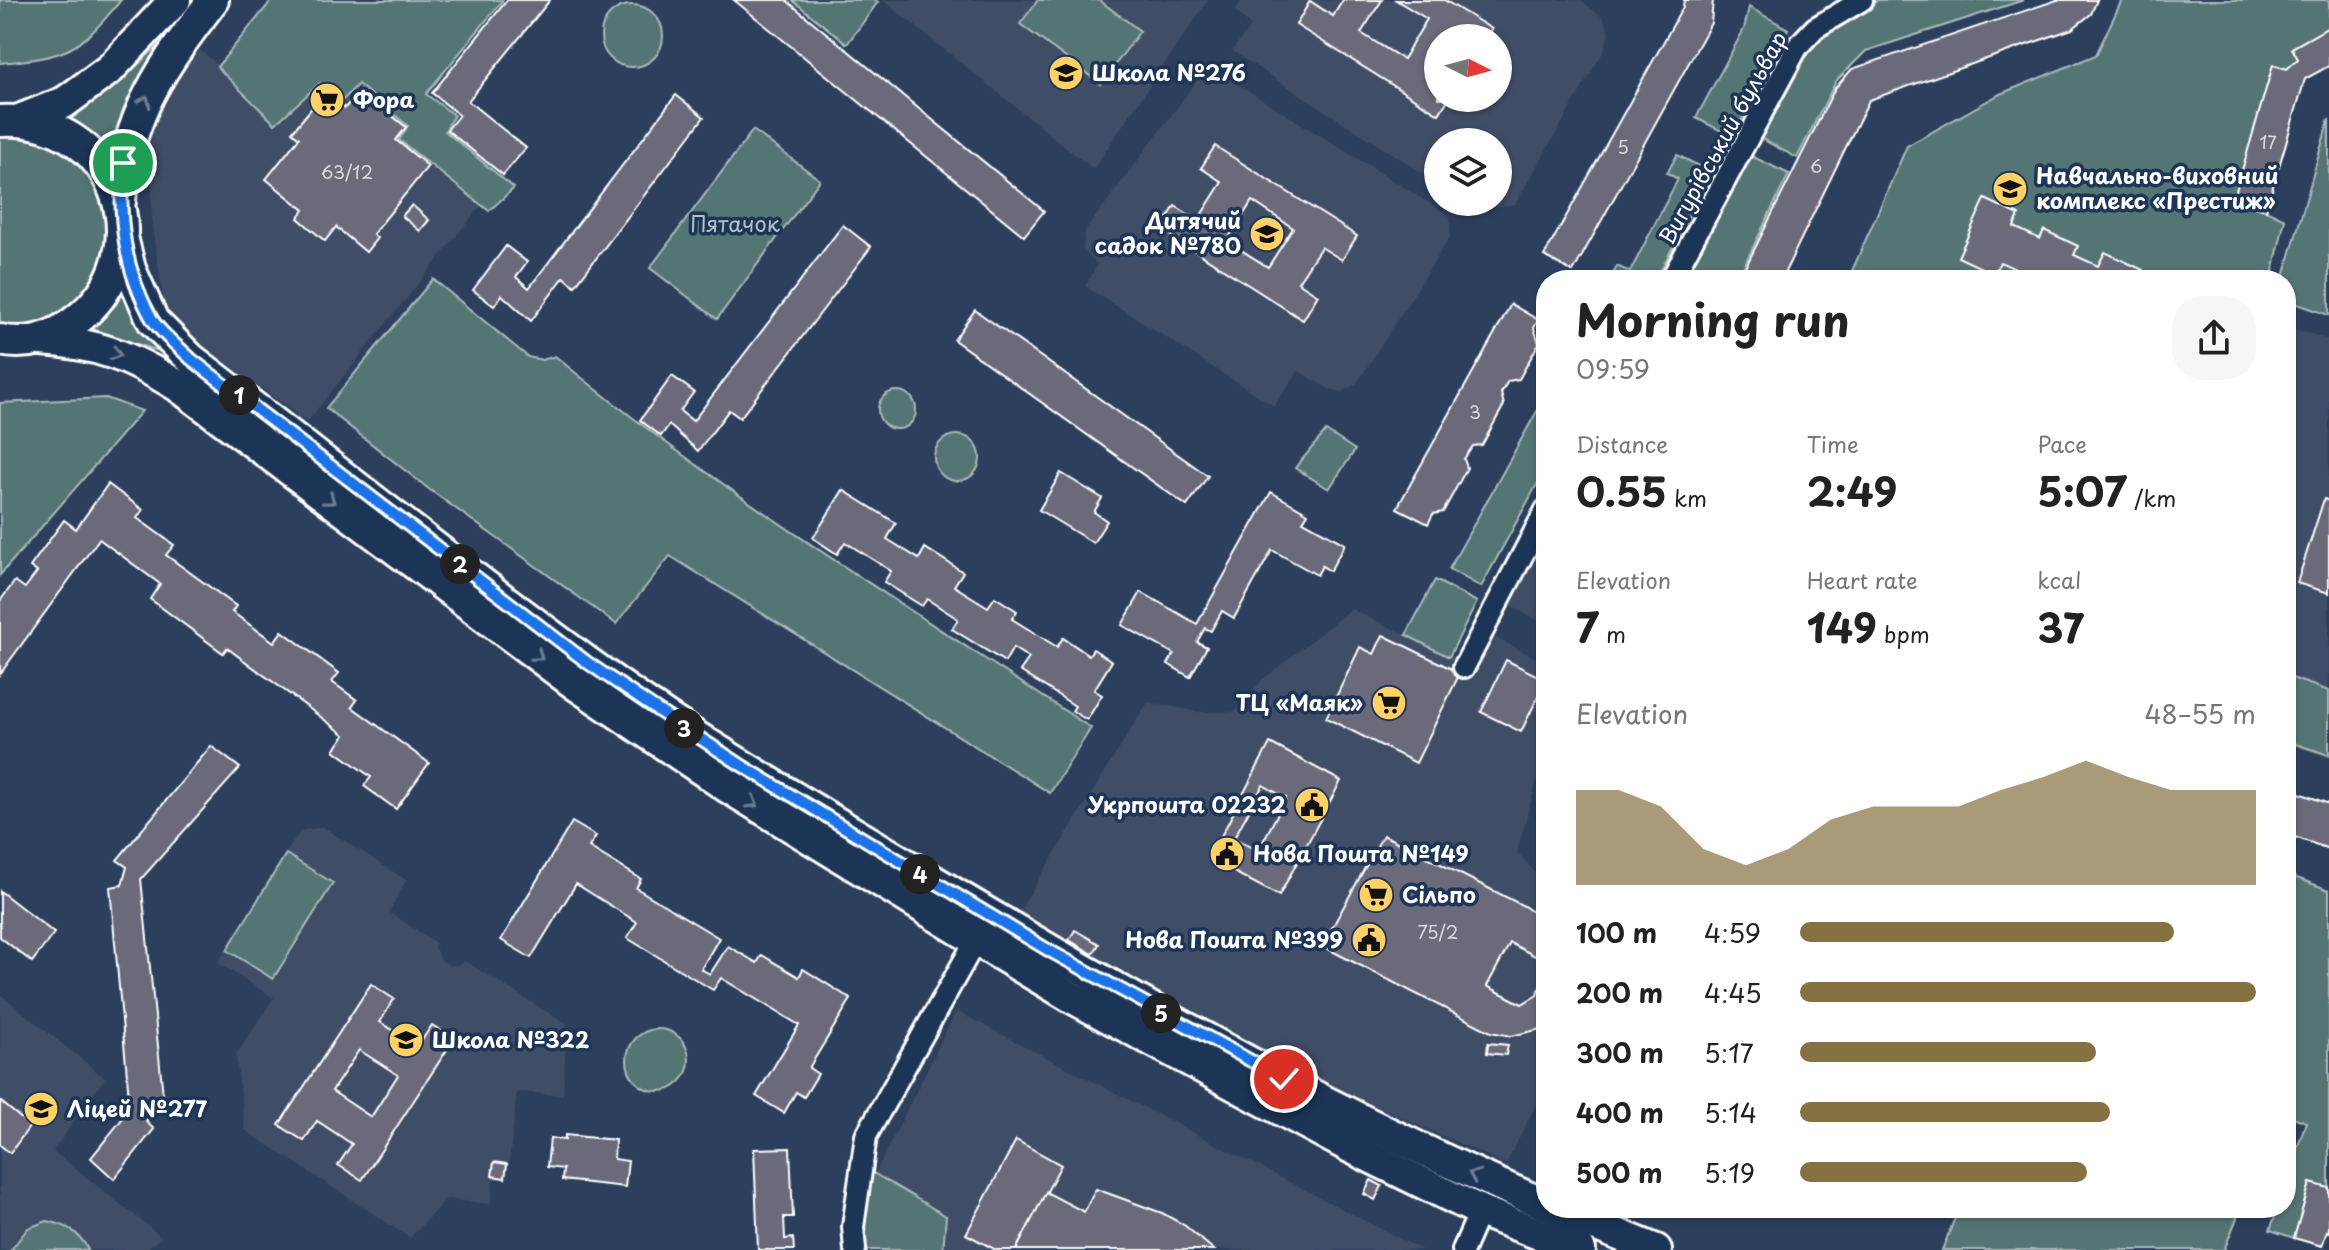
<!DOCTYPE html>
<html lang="en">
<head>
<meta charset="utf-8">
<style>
	body { margin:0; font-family:"Playpen Sans",sans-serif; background:#f6f6f6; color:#222; height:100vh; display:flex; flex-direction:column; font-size:30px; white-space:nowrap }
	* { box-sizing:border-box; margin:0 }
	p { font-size:26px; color:#767676 }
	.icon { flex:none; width:44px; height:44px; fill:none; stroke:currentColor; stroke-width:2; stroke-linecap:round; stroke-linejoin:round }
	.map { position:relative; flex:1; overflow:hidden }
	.drawer { position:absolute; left:1536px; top:270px; width:760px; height:948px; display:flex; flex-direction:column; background:#fff; border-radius:32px; box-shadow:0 2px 6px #0004 }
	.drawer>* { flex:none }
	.needle { width:52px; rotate:96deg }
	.tools { position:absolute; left:1424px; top:24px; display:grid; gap:16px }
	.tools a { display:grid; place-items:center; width:88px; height:88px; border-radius:50%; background:#fff; box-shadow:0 2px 6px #0004; font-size:40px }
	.pin { position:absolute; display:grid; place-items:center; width:68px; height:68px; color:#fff; margin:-34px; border:4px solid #fff; border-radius:50%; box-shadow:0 2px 8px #0007 }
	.km { position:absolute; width:40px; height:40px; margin:-20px; border-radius:50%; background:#222; color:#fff; font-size:22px; line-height:40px; text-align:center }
	.round { display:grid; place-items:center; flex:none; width:84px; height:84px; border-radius:32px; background:#f6f6f6 }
	.head { display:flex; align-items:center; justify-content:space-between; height:136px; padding:0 40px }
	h1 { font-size:44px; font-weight:700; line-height:60px }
	.figures { display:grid; grid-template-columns:repeat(3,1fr); gap:12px; height:136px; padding:8px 40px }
	.figures div { display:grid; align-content:center }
	.figures b { font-size:40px; font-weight:700 }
	.figures small { font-size:22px; font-weight:400 }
	.figures p { font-size:22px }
	.chart { height:224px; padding:16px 40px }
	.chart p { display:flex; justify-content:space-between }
	.chart svg { width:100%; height:144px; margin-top:8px; fill:#857141; opacity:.7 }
	ul { padding:0 40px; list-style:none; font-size:26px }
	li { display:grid; grid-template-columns:128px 96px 1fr; align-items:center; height:60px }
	li i { height:20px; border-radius:10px; background:#857141 }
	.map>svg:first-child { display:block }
	.built { fill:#3f4d66; fill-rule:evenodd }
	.green { fill:#557575; stroke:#aababa; stroke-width:2 }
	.building { fill:#6a6a7a; stroke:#fff; stroke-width:2; fill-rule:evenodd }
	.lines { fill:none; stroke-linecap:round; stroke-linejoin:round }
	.street-casing { stroke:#fff; stroke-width:26 }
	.secondary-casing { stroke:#fff; stroke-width:36 }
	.street { stroke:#1d3557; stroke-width:20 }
	.secondary { stroke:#1d3557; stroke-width:30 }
	.oneway { stroke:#6c7c92 }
	.route-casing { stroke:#fff; stroke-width:16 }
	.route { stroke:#1a73e8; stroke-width:10 }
	.labels { text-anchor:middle; stroke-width:7; stroke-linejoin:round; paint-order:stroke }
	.number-label { font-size:18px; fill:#dadade }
	.poi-label { font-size:22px; font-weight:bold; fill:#fff; stroke:#1d3557; text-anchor:start }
	.street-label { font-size:22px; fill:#fff; stroke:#1d3557 }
	.park-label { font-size:22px; fill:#b2c1c1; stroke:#1d3557 }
</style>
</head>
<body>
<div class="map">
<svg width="2329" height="1250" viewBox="0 0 2329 1250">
	<rect width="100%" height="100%" fill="#2c405e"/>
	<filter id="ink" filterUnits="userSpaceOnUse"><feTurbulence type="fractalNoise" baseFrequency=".0125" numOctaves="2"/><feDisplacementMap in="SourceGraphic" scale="16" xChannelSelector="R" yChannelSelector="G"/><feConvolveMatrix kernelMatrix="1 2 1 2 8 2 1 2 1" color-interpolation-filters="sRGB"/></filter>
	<g filter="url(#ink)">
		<g class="built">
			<path d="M883 0H1208L1093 169Z"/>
			<path d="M1243 0H1580L1604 18 1609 33 1603 52 1515 204 1479 209 1468 202H1498V142H1438V183L1232 51 1251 26 1235 11ZM1438 38H1498V98H1438Z"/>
			<path d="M200 50 270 110 323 51 491 193 307 422 181 329 164 302 152 226 151 140 160 108 177 78Z"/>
			<path d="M1208 66 1450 216V237L1357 383 1342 392 1329 389 1298 371 1274 406 1085 286 1098 265 1083 250 1085 231Z"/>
			<path d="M2286 326 2329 340V758L2286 743Z"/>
			<path d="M1546 518V625L1501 600Z"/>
			<path d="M1351 609 1456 658 1473 627 1546 663V748L1517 852 1546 885V1085L1506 1164 1357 1098 1183 1007 1019 912 1148 702 1199 712H1235L1262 680Z"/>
			<path d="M323 827 406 880 389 912 436 943 434 947 441 960 450 966 466 962 567 1024 563 1095 517 1092 507 1180 493 1179 491 1204 446 1199 410 1238 245 1130 236 1055 274 998 218 963 300 831Z"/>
			<path d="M0 994 105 1078 53 1151 162 1237 145 1250H0Z"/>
			<path d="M956 1011 1422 1250H943L945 1216 875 1174Z"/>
		</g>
		<g class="green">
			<path d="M0 0H121C77 53 69 56 0 63Z"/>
			<path d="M272 0H503L426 94 454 115 445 131 514 188 489 211 399 140 408 126 358 84 343 100 320 83 275 124 217 67Z"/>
			<path d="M792 0H875L878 2 847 44Z"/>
			<path d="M1038 0H1099L1140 31 1101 84 1020 24Z"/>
			<path d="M1878 0H2024L1866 51 1836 81 1797 158 1758 137 1798 61 1810 46Z"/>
			<path d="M2122 0H2329V27L2292 48 2298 59 2287 69 2273 65 2234 201 2266 210 2285 219 2271 280H1848L1907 146 2000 94 2096 55Z"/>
			<circle cx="632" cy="36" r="31"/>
			<path d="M1749 7 1788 29 1733 137 1696 118 1744 29Z"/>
			<path d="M181 24 119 162 93 133 59 115 110 91Z"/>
			<path d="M2329 119V315L2286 300V280H2283Z"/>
			<path d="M753 130 820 180 717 319 650 268Z"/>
			<path d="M11 135C21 137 32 137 42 140 57 144 72 155 83 167 124 211 113 292 55 319 36 327 19 327 0 327V137Z"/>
			<path d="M1747 154 1789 174 1737 280H1680Z"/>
			<path d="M1677 155 1711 172 1656 280H1610L1617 266 1630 272 1678 179 1667 173Z"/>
			<path d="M433 279 528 357 542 360 555 356C723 495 909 608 1091 728L1050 793 670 556 616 624 430 490 326 408Z"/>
			<path d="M124 289 131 312 159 351 91 329 116 305Z"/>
			<circle cx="897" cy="410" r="19"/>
			<path d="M1546 395V468L1481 587 1449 569Z"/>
			<path d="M106 398 142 411 0 575V403Z"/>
			<path d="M1326 431 1355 450 1329 489 1295 468Z"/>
			<circle cx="957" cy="458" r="23"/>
			<path d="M1435 580 1477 602 1449 657 1406 635Z"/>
			<path d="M2286 676 2329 691V755L2286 741Z"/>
			<path d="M286 854 333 883 273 979 227 950Z"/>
			<path d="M2286 874 2329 890V1188L2310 1183 2294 1238 2270 1230 2278 1208H2286V1182L2306 1122 2286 1114Z"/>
			<circle cx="658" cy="1060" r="31"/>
			<path d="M870 1171 946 1216 943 1250H864L862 1228Z"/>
			<path d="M1959 1208H2241L2224 1250H1942Z"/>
			<path d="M47 1221C66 1225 79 1231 88 1250H11L28 1228Z"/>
		</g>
		<g class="building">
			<path d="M507 0H550L468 101 526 148 503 175 447 130 459 115 432 93Z"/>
			<path d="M734 0H786L1044 211 1024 236Z"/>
			<path d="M1343 0H1382L1361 33 1403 59 1427 19 1396 0H1444L1492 29 1486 38H1438V70L1434 77 1438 79V98H1449L1439 114 1296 25 1310 1 1333 16Z"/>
			<path d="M1684 0H1713L1711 23 1573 272 1544 256 1683 7Z"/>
			<path d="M2057 0H2097L2091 14 2072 29 1869 100 1781 280H1739L1835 88 1852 69Z"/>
			<path d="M2329 27V66L2305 79 2266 210 2233 201 2273 65 2287 69 2298 59 2292 48Z"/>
			<path d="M360 90 406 127 396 140 428 166 373 234 377 238 366 252 336 227 325 241 298 218 304 210 266 179 299 138 292 132 325 92 345 108Z"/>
			<path d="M676 95 704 117 575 286 564 277 531 321 502 295 494 306 473 290 506 246 527 262 516 277 529 288Z"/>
			<path d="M1215 146 1357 236 1342 260 1321 247 1298 282 1318 295 1303 320 1161 229 1175 206 1198 220 1222 182 1201 168ZM1252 201 1293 228 1268 267 1227 241Z"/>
			<path d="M1985 199 2019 215 2014 227 2040 239 2044 230 2078 246 2074 255 2098 266 2105 252 2143 270 2138 280H2022L2025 273 2000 262 1994 274 1958 257Z"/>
			<path d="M412 205 429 220 420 231 402 216Z"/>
			<path d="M843 225 871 247 740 418 729 410 698 451 669 425 661 436 640 420 672 376 694 392 680 411 693 421Z"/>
			<path d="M1511 304 1538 320 1534 328 1539 343 1519 379 1508 381 1501 393 1504 405 1482 445 1473 446 1464 459 1467 468 1443 512 1433 514 1428 524 1397 508Z"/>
			<path d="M975 310 1208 476 1187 506 954 340Z"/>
			<path d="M1061 473 1102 498 1094 512 1107 521 1093 543 1039 510Z"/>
			<path d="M108 484 143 510 137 518 174 545 166 555 236 606 232 612 274 642 282 631 339 673 332 682 357 700 352 707 429 763 396 809 364 786 371 777 334 750 345 735 227 648 223 653 150 599 160 584 99 539 0 674V601L15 581 25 588 37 572 30 567 64 520 76 529Z"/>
			<path d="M843 490 896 523 887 539 919 559 925 548 963 572 954 586 988 607 995 597 1017 611 1012 619 1057 647 1063 638 1089 655 1093 649 1112 661 1094 690 1102 695 1087 720 1072 711 1075 706 1020 671 1029 658 1013 648 1005 662 952 629 958 619 927 599 922 606 884 582 891 571 845 542 837 554 813 538Z"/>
			<path d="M1271 492 1308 513 1303 521 1345 544 1330 571 1322 566 1317 575 1272 550 1234 618 1222 611 1211 631 1205 628 1197 642 1207 647 1190 677 1168 664 1174 654 1122 625 1141 592 1197 624Z"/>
			<path d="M2324 499 2329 501V593L2297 583Z"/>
			<path d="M1383 635 1460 673 1416 763 1326 718 1360 647 1374 654Z"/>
			<path d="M1506 660 1546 680 1521 732 1481 712Z"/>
			<path d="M1270 743 1341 781 1279 896 1209 859ZM1263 785 1286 798 1258 851 1234 838Z"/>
			<path d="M211 746 240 768 141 879 164 1105H155L146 1122 154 1129 114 1179 91 1158 130 1109 110 887 122 885 127 867 117 860Z"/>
			<path d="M2286 788 2329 804V849L2286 834Z"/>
			<path d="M572 822 596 836 589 847 641 879 636 888 719 938 701 969 710 974 728 946 757 963 762 955 799 977 803 969 851 999 809 1068 818 1074 804 1097 796 1092 784 1113 756 1096 799 1025 721 978 713 990 627 938 637 922 592 894 576 884 531 958 501 940Z"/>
			<path d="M1383 835 1524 906 1546 922V969L1545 961 1510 943 1487 986 1522 1004 1537 995 1546 972V1028L1511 1036 1491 1032 1322 946Z"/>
			<path d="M0 891 54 933 32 962 0 937Z"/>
			<path d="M1075 930 1099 944 1093 954 1069 940Z"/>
			<path d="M371 984 394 999 380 1022 418 1046 432 1025 454 1039 362 1180 338 1165 352 1144 317 1121 304 1141 279 1125ZM359 1050 398 1075 371 1117 332 1091Z"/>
			<path d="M1488 1043 1508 1045 1506 1055 1487 1053Z"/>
			<path d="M0 1101 30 1126 10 1153 0 1145Z"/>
			<path d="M565 1135 615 1140 614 1159 628 1161 625 1187 562 1180 563 1169 547 1167 550 1138 565 1140Z"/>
			<path d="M1016 1140 1061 1165 1016 1250H996L966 1234Z"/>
			<path d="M790 1148 793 1217H784L785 1239 793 1238 794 1250H758L754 1149Z"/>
			<path d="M494 1162 507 1164 505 1178 492 1176Z"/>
			<path d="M1371 1180 1382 1186 1375 1200 1364 1194Z"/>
			<path d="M2310 1183 2329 1188V1232L2327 1231 2322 1246 2294 1238Z"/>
			<path d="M1096 1189 1162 1213 1184 1225 1214 1250H1016L1046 1192 1084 1212Z"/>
		</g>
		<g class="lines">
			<defs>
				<g id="street">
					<path d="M1671 280 1798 46 1815 28 1862 0"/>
					<path d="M1464 667 1546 510"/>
					<path d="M855 1250 853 1227 866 1136 976 940"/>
					<path d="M1463 1250 1480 1211"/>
				</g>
				<g id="secondary">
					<path d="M22 119 65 102 110 69 175 0"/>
					<path d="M0 121C115 114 167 252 74 322 53 338 27 346 0 340"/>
					<path d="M120 201C126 115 163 66 213 0"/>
					<path d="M123 241 130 269 153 321 191 359C323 460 453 564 587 662 689 737 799 800 907 865 1113 990 1324 1111 1546 1205"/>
					<path d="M40 340C97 343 131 357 178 386L575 684 729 788 976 940 1073 998 1350 1147 1480 1211 1580 1250"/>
					<path d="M1553 1208 1656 1250"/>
				</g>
			</defs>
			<use href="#street" class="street-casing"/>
			<use href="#secondary" class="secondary-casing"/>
			<use href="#street" class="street"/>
			<use href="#secondary" class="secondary"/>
		</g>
		<defs><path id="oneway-chevron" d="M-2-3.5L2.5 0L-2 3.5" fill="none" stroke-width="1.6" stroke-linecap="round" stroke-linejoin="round" transform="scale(2)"/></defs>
		<g class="oneway">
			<use href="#oneway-chevron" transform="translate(145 101) rotate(-66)"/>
			<use href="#oneway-chevron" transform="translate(116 354) rotate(17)"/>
			<use href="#oneway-chevron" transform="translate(330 500) rotate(37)"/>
			<use href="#oneway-chevron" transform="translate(538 656) rotate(37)"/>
			<use href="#oneway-chevron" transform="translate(753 803) rotate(32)"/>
			<use href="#oneway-chevron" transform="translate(1474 1175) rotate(-156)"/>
		</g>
	</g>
	<g class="lines" filter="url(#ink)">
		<defs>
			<path id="route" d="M123 163C118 218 124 270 152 319 161 334 179 347 191 359L588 663 657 710 741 765 1048 950 1284 1079"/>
		</defs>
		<use href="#route" class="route-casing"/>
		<use href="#route" class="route"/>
	</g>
	<defs>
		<symbol id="school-disc" viewBox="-11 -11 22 22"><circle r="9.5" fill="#ffd166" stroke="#1d3557"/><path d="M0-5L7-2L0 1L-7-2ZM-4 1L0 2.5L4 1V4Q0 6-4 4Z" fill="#111"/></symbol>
		<symbol id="supermarket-disc" viewBox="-11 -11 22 22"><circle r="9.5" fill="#ffd166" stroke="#1d3557"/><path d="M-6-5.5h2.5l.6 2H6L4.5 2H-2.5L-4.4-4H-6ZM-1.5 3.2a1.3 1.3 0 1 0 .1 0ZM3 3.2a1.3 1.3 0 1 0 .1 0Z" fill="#111"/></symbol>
		<symbol id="civic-disc" viewBox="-11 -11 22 22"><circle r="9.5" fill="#ffd166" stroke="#1d3557"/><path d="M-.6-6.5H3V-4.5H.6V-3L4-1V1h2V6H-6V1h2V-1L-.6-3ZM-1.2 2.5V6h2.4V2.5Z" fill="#111"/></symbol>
	</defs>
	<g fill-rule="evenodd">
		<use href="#school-disc" x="1046" y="53" width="40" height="40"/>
		<use href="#supermarket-disc" x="307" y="80" width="40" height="40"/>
		<use href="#school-disc" x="1990" y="169" width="40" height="40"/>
		<use href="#school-disc" x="1247" y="214" width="40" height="40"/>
		<use href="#supermarket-disc" x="1369" y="683" width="40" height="40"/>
		<use href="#civic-disc" x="1292" y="785" width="40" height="40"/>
		<use href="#civic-disc" x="1207" y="834" width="40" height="40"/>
		<use href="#supermarket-disc" x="1356" y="875" width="40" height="40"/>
		<use href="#civic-disc" x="1349" y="920" width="40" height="40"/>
		<use href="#school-disc" x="386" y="1020" width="40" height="40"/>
		<use href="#school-disc" x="21" y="1089" width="40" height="40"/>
	</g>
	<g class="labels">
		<g class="number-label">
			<text x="2268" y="149">17</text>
			<text x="1623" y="154">5</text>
			<text x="1816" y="173">6</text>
			<text x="347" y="179">63/12</text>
			<text x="1475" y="419">3</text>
			<text x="1438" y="939">75/2</text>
		</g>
		<g class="poi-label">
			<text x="1092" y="81">Школа №276</text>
			<text x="353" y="108">Фора</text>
			<text x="2036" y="184">Навчально-виховний<tspan x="2036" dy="25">комплекс «Престиж»</tspan></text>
			<text x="1241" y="229" text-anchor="end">Дитячий<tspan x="1241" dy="25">садок №780</tspan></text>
			<text x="1363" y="711" text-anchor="end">ТЦ «Маяк»</text>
			<text x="1286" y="813" text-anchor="end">Укрпошта 02232</text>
			<text x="1253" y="862">Нова Пошта №149</text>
			<text x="1402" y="903">Сільпо</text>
			<text x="1343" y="948" text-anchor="end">Нова Пошта №399</text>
			<text x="432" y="1048">Школа №322</text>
			<text x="67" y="1117">Ліцей №277</text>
		</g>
		<g class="street-label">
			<text transform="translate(1723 138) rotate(-61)" y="8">Вигурівський бульвар</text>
		</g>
		<g class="park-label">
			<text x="735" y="232">Пятачок</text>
		</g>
	</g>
</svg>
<div class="tools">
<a><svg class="needle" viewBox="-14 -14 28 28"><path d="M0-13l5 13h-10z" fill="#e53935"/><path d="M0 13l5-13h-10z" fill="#767676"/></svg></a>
<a><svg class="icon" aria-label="layers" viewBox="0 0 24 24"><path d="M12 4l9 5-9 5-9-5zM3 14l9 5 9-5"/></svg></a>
</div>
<div class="pin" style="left:123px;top:163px;background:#1e9e55"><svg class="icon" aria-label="arrive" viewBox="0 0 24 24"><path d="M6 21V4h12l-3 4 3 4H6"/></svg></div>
<div class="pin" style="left:1284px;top:1079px;background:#d93025"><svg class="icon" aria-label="check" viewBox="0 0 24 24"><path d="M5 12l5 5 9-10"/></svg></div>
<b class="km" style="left:239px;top:395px">1</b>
<b class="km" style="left:460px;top:564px">2</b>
<b class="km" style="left:684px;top:728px">3</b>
<b class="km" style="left:920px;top:874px">4</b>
<b class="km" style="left:1161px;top:1013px">5</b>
<section class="drawer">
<div class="head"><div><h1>Morning run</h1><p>09:59</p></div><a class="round"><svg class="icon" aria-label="share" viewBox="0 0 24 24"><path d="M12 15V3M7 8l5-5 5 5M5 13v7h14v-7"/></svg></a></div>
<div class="figures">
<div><p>Distance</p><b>0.55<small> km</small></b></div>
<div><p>Time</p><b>2:49</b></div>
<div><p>Pace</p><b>5:07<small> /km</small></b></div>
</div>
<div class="figures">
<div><p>Elevation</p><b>7<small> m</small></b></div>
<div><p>Heart rate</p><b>149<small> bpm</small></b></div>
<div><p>kcal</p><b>37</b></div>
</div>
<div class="chart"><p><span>Elevation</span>48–55 m</p>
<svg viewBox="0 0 160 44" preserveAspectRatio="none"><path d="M0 44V15L10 15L20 20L30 33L40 38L50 33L60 24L70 20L80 20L90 20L100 15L110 11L120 6L130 11L140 15L150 15L160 15V44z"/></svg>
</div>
<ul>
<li><b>100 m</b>4:59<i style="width:82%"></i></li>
<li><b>200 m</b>4:45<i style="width:100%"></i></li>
<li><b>300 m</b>5:17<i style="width:65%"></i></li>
<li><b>400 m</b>5:14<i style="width:68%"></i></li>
<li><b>500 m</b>5:19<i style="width:63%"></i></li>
</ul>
</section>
</div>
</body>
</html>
